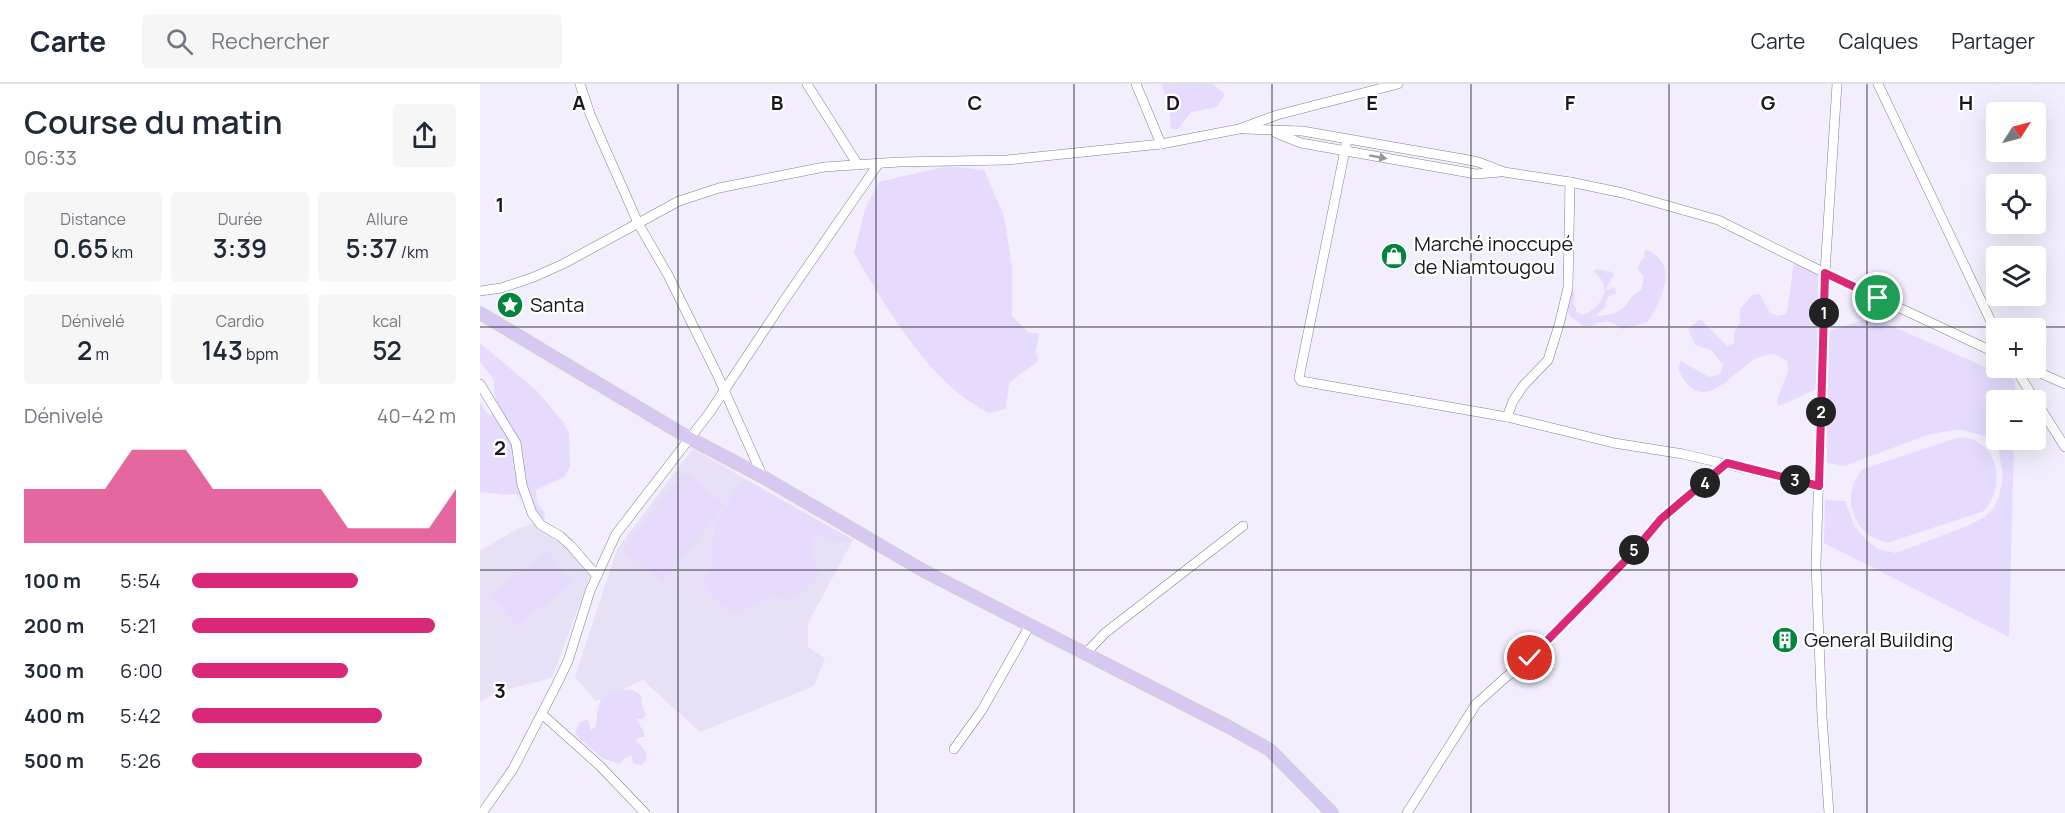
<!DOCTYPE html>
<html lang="fr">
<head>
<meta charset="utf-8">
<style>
	body { margin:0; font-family:Manrope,sans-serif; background:#f6f6f7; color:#1f2937; height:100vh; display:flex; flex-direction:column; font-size:22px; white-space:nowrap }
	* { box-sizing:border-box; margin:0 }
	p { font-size:20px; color:#747a83 }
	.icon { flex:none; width:33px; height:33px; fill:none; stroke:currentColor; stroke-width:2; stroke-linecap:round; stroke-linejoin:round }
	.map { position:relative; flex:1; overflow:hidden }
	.drawer { display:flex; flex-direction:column; background:#fff; width:480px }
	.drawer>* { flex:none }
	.needle { width:39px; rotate:54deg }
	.fabs { position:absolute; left:1506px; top:18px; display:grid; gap:12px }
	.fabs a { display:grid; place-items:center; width:60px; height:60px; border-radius:6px; background:#fff; box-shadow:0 6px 24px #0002; font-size:30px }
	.pin { position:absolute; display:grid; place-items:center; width:51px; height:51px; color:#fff; margin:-26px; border:3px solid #fff; border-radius:50%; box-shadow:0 2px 6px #0007 }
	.km { position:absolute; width:30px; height:30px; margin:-15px; border-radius:50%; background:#222; color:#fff; font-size:16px; line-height:30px; text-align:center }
	.round { display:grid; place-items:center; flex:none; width:63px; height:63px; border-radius:6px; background:#f6f6f7 }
	.head { display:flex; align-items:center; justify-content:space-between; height:102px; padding:0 24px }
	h1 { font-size:33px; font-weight:600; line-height:45px }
	.metrics { display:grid; grid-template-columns:repeat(3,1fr); gap:9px; height:102px; padding:6px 24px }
	.metrics div { display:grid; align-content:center; border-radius:6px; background:#f6f6f7; text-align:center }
	.metrics b { font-size:26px; font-weight:600 }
	.metrics small { font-size:16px; font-weight:400 }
	.metrics p { font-size:16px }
	.chart { height:168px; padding:12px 24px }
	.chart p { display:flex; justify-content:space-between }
	.chart svg { width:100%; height:108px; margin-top:6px; fill:#db2777; opacity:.7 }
	ul { padding:0 24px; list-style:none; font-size:20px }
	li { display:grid; grid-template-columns:96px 72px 1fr; align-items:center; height:45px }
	li i { height:15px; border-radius:8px; background:#db2777 }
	header { display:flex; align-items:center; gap:36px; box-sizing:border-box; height:84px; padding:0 30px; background:#fff; border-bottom:2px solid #e0e1e3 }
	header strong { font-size:28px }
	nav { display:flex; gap:33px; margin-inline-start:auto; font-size:21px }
	.search { width:420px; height:54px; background:#f6f6f7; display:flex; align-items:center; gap:15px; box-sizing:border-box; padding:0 21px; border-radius:6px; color:#747a83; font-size:22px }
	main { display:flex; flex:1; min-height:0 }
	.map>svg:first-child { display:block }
	.built { fill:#e7e0f6 }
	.green { fill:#e6dbfd }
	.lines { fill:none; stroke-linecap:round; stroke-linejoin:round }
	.minor-casing { stroke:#85818e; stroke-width:10 }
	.major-casing { stroke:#d1d1d2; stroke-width:14 }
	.minor { stroke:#fff; stroke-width:9 }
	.major { stroke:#d7c8f1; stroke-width:12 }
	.oneway { fill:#989799 }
	.route-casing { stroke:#fff; stroke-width:12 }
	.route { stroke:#db2777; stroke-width:8 }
	.grid { fill:none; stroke:#19171d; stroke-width:1.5; stroke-opacity:0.55 }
	.labels { text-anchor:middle; stroke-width:4.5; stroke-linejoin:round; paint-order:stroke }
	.poi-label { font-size:20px; fill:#19171d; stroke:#fff; text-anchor:start }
	.grid-label { font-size:20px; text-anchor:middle; font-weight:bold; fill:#19171d; stroke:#fff; stroke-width:4.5; stroke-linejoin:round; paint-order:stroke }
</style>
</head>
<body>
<header>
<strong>Carte</strong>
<div class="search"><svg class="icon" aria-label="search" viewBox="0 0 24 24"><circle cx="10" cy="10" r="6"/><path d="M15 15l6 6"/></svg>Rechercher</div>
<nav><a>Carte</a><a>Calques</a><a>Partager</a></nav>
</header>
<main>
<section class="drawer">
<div class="head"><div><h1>Course du matin</h1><p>06:33</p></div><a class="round"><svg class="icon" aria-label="share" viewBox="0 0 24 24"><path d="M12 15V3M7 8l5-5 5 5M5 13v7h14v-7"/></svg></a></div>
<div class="metrics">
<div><p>Distance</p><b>0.65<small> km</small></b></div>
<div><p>Durée</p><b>3:39</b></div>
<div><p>Allure</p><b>5:37<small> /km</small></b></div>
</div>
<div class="metrics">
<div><p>Dénivelé</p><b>2<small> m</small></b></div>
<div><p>Cardio</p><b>143<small> bpm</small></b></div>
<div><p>kcal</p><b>52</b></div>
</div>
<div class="chart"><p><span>Dénivelé</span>40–42 m</p>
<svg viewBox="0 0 160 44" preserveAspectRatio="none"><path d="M0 44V22L10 22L20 22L30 22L40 6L50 6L60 6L70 22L80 22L90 22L100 22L110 22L120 38L130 38L140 38L150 38L160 22V44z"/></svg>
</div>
<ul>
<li><b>100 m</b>5:54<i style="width:63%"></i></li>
<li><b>200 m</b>5:21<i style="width:92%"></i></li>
<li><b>300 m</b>6:00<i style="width:59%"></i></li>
<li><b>400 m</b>5:42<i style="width:72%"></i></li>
<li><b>500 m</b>5:26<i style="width:87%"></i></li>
</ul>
</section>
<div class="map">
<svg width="1585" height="729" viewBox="0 0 1585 729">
	<rect width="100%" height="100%" fill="#f3eefd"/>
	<g class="built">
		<path d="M213 365 373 456 328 539V563L345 574 334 602 220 648 163 596 116 617 95 593 137 465Z"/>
		<path d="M54 439 92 469 110 492 72 594 16 608 0 618V467L37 445Z"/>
	</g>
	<g class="green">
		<path d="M682 0H733L745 10 737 23 711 28 698 45H691L690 31Z"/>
		<path d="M467 82 504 86 524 132 532 183V232L548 248 559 250 556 267 558 277 529 299 526 325 509 329C451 301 406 224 374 169L385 125 399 98Z"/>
		<path d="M1165 165C1200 179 1183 213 1168 238L1143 245 1128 237 1117 239 1110 243 1102 241 1089 231 1088 225 1091 208 1094 207 1095 211 1093 218 1097 228 1103 231C1115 227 1129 212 1123 199 1122 195 1117 191 1113 187L1118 185 1132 188 1134 191 1126 204 1128 206 1135 203 1136 209 1128 213 1124 224 1115 232C1124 232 1137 230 1144 223 1151 216 1151 211 1161 206L1164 193 1158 185 1160 177 1164 174Z"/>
		<path d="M1314 179 1335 187 1338 192V294L1335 306 1299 322 1297 316 1308 287 1307 277 1295 270C1289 270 1282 272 1277 274 1258 283 1230 324 1208 301 1204 297 1201 290 1198 285L1201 277 1229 293 1240 290 1243 281 1231 266 1215 261 1208 245 1220 235 1247 262 1254 259V249L1260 238V225L1272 211 1280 210 1290 229 1298 232 1306 230C1310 214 1311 196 1314 179Z"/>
		<path d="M1391 233 1535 296V316H1516V355L1482 346 1468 347 1447 351 1365 382 1347 379V364L1345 355 1347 260 1350 247Z"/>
		<path d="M0 259 57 307 83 338 89 349 90 383 84 393 56 406 57 418 64 428 65 435 59 433 36 410 25 411 0 408V318L9 332 19 324 14 309V295L0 278Z"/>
		<path d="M1480 353C1518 355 1527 402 1504 427L1407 459 1390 452 1381 444 1375 434 1371 422V411L1374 399 1379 389 1383 385Z"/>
		<path d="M1517 356H1534L1529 553 1344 459 1345 416 1365 417 1375 443 1385 455 1398 465 1416 469 1487 442 1503 434 1513 425 1519 413 1523 392Z"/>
		<path d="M204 388 245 421 183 498 142 466Z"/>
		<path d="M265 396 373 456 358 459 337 450 329 457 333 474 341 490C336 498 319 513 309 515 301 516 293 512 286 515 279 518 273 523 265 525 246 531 230 514 224 497L231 482 232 457 238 434 247 424 253 407Z"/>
		<path d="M68 467 92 499 36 542 12 511Z"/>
		<path d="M142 605 152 606 162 612 161 618 166 631 162 635H156L164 648V653H160L155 656C164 663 171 671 162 681L153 679 152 671 145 674 140 680 122 674 95 650 99 639 107 635 111 646 116 642 117 628 121 615Z"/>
	</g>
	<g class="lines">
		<defs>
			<g id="minor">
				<path d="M100 0 110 30 158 139 188 191 237 290 283 393"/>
				<path d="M327 0 378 81"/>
				<path d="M656 0 681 60"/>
				<path d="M1398 0 1516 248"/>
				<path d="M764 45 822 47 983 75 998 78 1024 88 1090 98 1143 109 1238 136 1345 189 1516 269"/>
				<path d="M796 49 821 59 996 90 1020 88"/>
				<path d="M867 56 819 294 821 297 1027 333 1134 359 1203 370 1339 402"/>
				<path d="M0 207 21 204 54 193 83 180 199 117 239 104 344 83 419 78 527 76 681 60 759 45 797 31 918 0"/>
				<path d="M1535 284 1585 363"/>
				<path d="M1549 284 1585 300"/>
				<path d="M0 300 36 359 42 401 52 429 61 441 80 452 91 462 117 492"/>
				<path d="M1027 333 1033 317 1043 302 1068 276 1079 241 1088 204 1090 98"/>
				<path d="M606 569 625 549 763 442"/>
				<path d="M63 631 120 682 165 729"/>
				<path d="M474 665 502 626 550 541"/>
				<path d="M2 729 33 685 77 600 88 577 110 507 136 450 230 328 303 218 399 79"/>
				<path d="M927 729 996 620 1025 594 1050 574 1150 472 1181 435 1247 379"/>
				<path d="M1349 729 1342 633 1336 481 1345 189 1357 0"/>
			</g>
			<path id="major" d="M0 229 209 354 283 393 444 487 747 642 790 666 852 729"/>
		</defs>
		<use href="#minor" class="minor-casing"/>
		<use href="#major" class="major-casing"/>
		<use href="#minor" class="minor"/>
		<use href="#major" class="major"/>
	</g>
	<defs><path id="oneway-solid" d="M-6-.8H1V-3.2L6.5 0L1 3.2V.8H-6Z" transform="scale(1.5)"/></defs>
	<use class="oneway" href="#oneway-solid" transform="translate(898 73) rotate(10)"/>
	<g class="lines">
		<defs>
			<path id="route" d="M1050 574 1150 472 1181 435 1247 379 1339 402 1345 189 1398 214"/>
		</defs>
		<use href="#route" class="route-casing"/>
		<use href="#route" class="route"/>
	</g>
	<path class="grid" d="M198 0V729M396 0V729M594 0V729M792 0V729M991 0V729M1189 0V729M1387 0V729M0 243H1585M0 486H1585"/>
	<defs>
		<symbol id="shop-disc" viewBox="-11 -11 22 22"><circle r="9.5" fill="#04833d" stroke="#fff"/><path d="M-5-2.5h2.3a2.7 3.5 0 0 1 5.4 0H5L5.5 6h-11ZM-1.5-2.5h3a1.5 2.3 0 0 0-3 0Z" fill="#fff"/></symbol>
		<symbol id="sight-disc" viewBox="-11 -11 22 22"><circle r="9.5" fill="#04833d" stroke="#fff"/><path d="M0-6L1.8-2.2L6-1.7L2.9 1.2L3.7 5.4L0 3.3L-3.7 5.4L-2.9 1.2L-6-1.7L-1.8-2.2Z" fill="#fff"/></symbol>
		<symbol id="building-disc" viewBox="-11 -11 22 22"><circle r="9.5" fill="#04833d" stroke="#fff"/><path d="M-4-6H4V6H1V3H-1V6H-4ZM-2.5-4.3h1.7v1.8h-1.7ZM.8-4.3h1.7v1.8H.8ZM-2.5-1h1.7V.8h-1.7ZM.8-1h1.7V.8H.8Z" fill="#fff"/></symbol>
	</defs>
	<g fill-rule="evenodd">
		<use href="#shop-disc" x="899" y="157" width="30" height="30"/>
		<use href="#sight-disc" x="15" y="206" width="30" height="30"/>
		<use href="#building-disc" x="1290" y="541" width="30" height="30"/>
	</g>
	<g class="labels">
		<g class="poi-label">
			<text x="934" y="167">Marché inoccupé<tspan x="934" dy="23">de Niamtougou</tspan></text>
			<text x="50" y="228">Santa</text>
			<text x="1324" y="563">General Building</text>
		</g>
	</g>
	<g class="grid-label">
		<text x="99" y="26">A</text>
		<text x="297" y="26">B</text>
		<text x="495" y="26">C</text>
		<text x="693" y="26">D</text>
		<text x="892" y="26">E</text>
		<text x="1090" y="26">F</text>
		<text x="1288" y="26">G</text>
		<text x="1486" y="26">H</text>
		<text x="20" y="128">1</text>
		<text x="20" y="371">2</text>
		<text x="20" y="614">3</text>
	</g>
</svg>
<div class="fabs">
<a><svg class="needle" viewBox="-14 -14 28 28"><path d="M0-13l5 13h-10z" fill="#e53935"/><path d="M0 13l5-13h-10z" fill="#747a83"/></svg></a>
<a><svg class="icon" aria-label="locate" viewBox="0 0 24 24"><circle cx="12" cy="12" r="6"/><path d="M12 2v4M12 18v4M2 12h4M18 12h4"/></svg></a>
<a><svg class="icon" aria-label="layers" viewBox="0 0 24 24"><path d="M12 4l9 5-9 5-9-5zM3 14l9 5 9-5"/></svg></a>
<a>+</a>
<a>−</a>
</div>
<div class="pin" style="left:1398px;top:214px;background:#1e9e55"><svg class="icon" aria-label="arrive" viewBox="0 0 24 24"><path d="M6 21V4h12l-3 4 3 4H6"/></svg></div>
<div class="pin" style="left:1050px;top:574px;background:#d93025"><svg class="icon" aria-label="check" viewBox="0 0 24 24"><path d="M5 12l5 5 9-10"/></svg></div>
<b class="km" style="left:1344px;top:229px">1</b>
<b class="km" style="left:1341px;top:328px">2</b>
<b class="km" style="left:1315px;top:396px">3</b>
<b class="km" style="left:1225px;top:399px">4</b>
<b class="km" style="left:1154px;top:466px">5</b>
</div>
</main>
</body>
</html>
